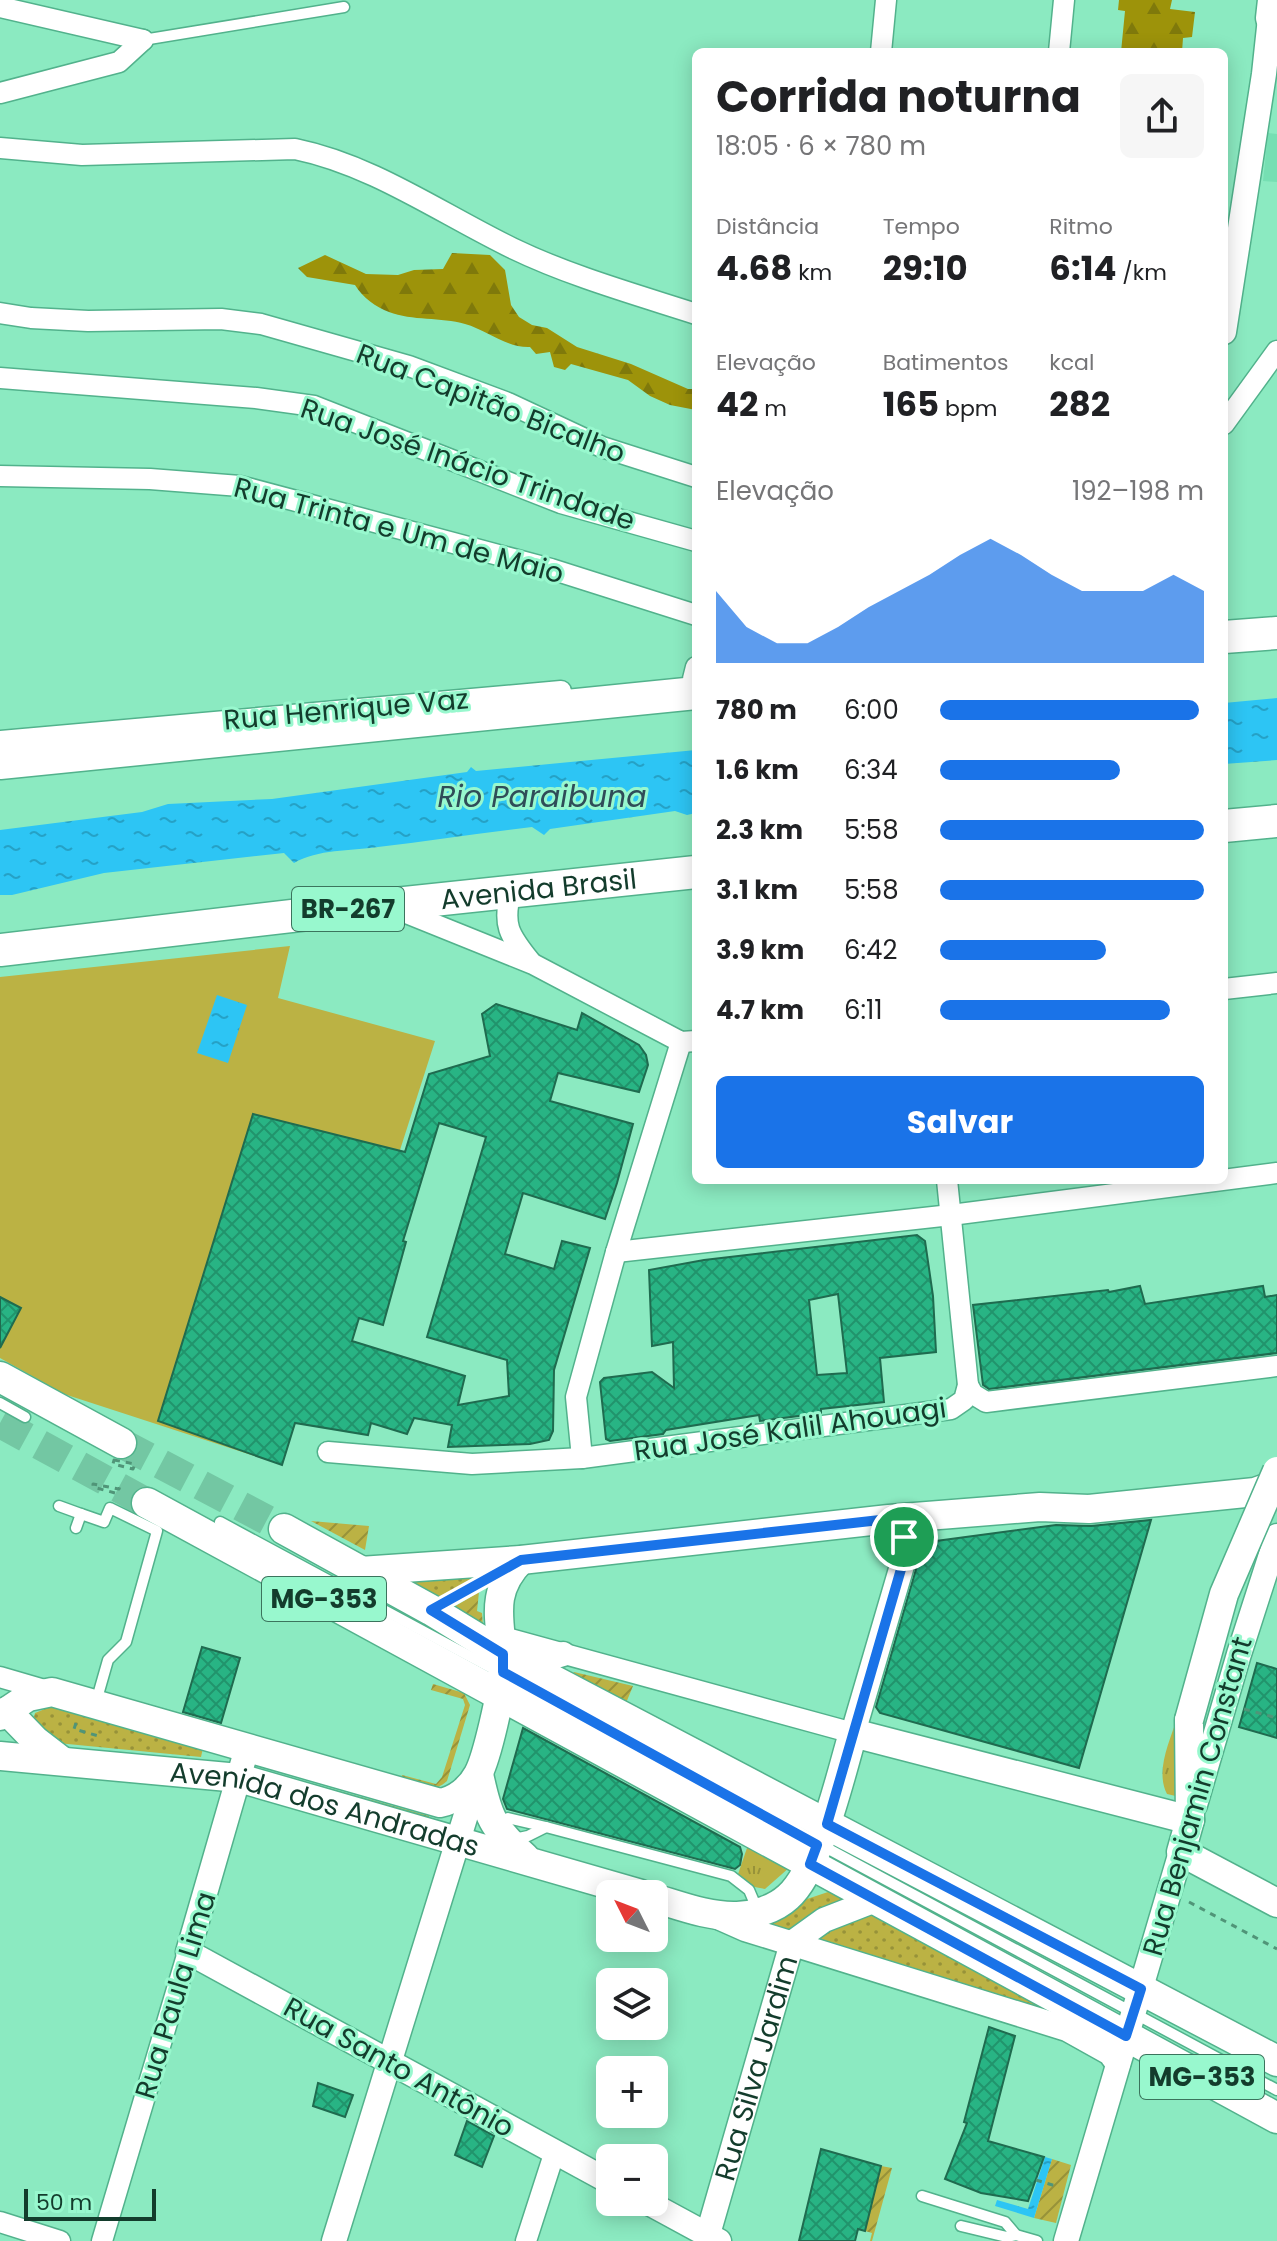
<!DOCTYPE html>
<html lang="pt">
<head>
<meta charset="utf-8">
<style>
	body { margin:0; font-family:Poppins,sans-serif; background:#f6f6f6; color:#202124; height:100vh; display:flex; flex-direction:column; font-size:30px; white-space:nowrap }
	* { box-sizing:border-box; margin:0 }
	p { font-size:26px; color:#757577 }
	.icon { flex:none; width:44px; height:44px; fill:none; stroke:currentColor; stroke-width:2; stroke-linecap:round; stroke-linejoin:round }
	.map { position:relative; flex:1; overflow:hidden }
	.details { position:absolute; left:692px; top:48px; width:536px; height:1136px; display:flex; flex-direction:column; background:#fff; border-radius:12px; box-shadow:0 4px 20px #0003 }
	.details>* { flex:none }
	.needle { width:52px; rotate:312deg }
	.tools { position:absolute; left:596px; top:1880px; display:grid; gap:16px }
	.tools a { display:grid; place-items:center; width:72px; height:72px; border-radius:12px; background:#fff; box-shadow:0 4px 20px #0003; font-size:40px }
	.scale { position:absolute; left:24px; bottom:20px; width:132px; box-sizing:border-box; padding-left:8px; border:4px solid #133c2c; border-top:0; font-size:22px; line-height:28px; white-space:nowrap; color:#133c2c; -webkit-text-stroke:6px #98f8ce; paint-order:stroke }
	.pin { position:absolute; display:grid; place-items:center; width:68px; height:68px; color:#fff; margin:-34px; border:4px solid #fff; border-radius:50%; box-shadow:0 2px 8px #0007 }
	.round { display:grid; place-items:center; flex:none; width:84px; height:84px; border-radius:12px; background:#f6f6f6 }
	.head { display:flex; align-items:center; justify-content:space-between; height:136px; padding:0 24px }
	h1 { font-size:44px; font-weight:700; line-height:60px }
	.figures { display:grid; grid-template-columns:repeat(3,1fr); gap:12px; height:136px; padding:8px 24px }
	.figures div { display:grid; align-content:center }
	.figures b { font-size:34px; font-weight:700 }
	.figures small { font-size:22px; font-weight:400 }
	.figures p { font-size:22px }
	.chart { height:224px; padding:16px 24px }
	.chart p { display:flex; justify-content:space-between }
	.chart svg { width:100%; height:144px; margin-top:8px; fill:#1a73e8; opacity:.7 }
	.action { display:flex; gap:16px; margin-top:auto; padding:16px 24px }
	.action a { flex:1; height:92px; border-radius:12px; background:#1a73e8; color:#fff; font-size:32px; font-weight:700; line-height:92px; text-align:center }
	ul { padding:0 24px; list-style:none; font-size:26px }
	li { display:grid; grid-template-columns:128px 96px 1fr; align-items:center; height:60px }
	li i { height:20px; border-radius:10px; background:#1a73e8 }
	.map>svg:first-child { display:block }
	.built { fill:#76dfb3 }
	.grass { fill:url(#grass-tufts) }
	.forest { fill:url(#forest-firs) }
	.park { fill:url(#park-dots) }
	.garden { fill:url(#garden-furrows) }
	.pitch { fill:#bbb244 }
	.water { fill:url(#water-ripples) }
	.building { fill:url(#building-cross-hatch); stroke:#1f6b4f; stroke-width:2; fill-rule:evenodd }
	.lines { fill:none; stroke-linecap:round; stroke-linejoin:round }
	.primary-tunnel { stroke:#73c7a3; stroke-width:30; stroke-dasharray:30 15; stroke-linecap:butt }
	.service-casing { stroke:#52b28c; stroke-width:13 }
	.minor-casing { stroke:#52b28c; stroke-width:23 }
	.tertiary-casing { stroke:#52b28c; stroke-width:27 }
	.secondary-casing { stroke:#52b28c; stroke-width:31 }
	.primary-casing { stroke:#52b28c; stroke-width:33 }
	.trunk-casing { stroke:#52b28c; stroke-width:35 }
	.path { stroke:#509578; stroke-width:3; stroke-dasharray:6 6; stroke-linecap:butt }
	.service { stroke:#fff; stroke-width:10 }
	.minor { stroke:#fff; stroke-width:20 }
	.tertiary { stroke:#fff; stroke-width:24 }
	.secondary { stroke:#fff; stroke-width:28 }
	.primary { stroke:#fff; stroke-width:30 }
	.trunk { stroke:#fff; stroke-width:32 }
	.secondary-bridge-casing { stroke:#52b28c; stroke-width:31; stroke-linecap:butt }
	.secondary-bridge { stroke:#fff; stroke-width:28 }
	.route-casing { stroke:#fff; stroke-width:16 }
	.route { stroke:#1a73e8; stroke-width:10 }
	.labels { text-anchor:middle; stroke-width:6; stroke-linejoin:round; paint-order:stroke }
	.shield { fill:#98f8ce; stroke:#3b745d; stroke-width:2 }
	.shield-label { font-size:26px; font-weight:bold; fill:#133c2c }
	.street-label { font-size:28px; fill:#133c2c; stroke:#98f8ce }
	.water-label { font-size:30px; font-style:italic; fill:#2f4c58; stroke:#98f8ce }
</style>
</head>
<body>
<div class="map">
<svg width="1277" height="2241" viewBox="0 0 1277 2241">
	<defs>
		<pattern id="grass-tufts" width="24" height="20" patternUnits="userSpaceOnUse" patternTransform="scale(2)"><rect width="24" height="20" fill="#bbb244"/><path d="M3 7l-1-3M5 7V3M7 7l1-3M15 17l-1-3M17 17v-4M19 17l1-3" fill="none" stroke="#979239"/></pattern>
		<pattern id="forest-firs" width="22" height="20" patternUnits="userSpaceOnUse" patternTransform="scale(2)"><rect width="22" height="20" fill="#9d930a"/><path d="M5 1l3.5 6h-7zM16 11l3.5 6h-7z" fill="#7f790b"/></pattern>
		<pattern id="park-dots" width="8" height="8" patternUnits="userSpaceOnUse" patternTransform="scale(2)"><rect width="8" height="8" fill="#bbb244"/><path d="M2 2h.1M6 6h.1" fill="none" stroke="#979239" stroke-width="1.8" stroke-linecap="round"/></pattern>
		<pattern id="garden-furrows" width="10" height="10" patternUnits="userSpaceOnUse" patternTransform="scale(2)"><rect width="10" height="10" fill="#bbb244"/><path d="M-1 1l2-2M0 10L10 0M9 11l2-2" fill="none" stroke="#979239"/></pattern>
		<pattern id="water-ripples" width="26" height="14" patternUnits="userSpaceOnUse" patternTransform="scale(2)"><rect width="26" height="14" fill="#2dc5f4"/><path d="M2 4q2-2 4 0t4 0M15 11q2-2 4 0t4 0" fill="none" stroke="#25a1c6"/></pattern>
		<pattern id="building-cross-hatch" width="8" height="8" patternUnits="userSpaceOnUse" patternTransform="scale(2)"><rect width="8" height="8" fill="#28b484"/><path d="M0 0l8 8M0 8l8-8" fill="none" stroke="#21946c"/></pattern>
	</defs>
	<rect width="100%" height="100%" fill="#8beac1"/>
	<path class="built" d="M1268 133 1277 134V182L1263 181Z"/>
	<g class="grass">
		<path d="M1177 1718 1180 1797 1167 1794C1155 1771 1170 1741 1177 1718Z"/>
		<path d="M748 1845 790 1867 765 1889 749 1886 737 1877Z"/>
	</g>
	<g class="forest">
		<path d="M1119 0H1172L1170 9 1195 12 1192 37 1183 38 1182 52H1121L1125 11 1118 10Z"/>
		<path d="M452 253 490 255 505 270 511 305 519 317 532 325 547 328 577 347 631 364 688 389H696V410L670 405 650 396 628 380 571 364 565 370 554 367 550 352 536 354 530 347C506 348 487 330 465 324 441 317 412 321 389 312 376 307 363 298 355 285L307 277 298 268 325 255 366 274 398 275 414 270 443 269Z"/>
	</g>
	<g class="park">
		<path d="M482 1571 480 1578 436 1598 399 1580Z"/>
		<path d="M52 1706 203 1748 201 1757 47 1742 32 1724 35 1713Z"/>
		<path d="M828 1892 837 1893 858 1903 786 1937 767 1925 807 1899Z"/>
		<path d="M872 1911 1110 2040 813 1938Z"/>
	</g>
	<g class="garden">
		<path d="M311 1521 369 1526 365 1550Z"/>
		<path d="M479 1592 477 1611 482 1613 483 1627 452 1608Z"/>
		<path d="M574 1672 633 1686 624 1708 570 1680Z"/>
		<path d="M433 1684 464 1693 470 1705 447 1781C432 1795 418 1787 400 1783L402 1775 436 1784 442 1777 465 1705 463 1699 431 1690Z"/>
		<path d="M256 1768 429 1816V1819L254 1771Z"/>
		<path d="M1052 2159 1071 2165 1056 2223 1034 2218Z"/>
		<path d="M881 2166 892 2168 872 2241H870L872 2233 865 2231Z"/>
	</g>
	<path class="pitch" d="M290 946 278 998 435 1041 400 1150 384 1147 282 1465 64 1394 0 1358V977Z"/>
	<g class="water">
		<path d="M1277 698V760L1224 764V703Z"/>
		<path d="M696 750V813L687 815 675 811 550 829 544 835 532 827C480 833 429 841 378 847 350 851 318 849 294 863L284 853 104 873 12 895H0V830L142 812 168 804 272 799 467 772 471 767 476 771Z"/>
		<path d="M217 995 247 1005 228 1063 197 1053Z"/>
		<path d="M1045 2157 1052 2159 1034 2218 995 2206 997 2200 1028 2209Z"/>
	</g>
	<g class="building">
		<path d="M496 1004 577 1030 582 1013 639 1045 646 1055 648 1065 639 1092 558 1073 550 1101 633 1124 617 1183 605 1219 523 1193 505 1254 554 1269 562 1241 590 1248 554 1370 553 1431 549 1440 530 1444 448 1447 452 1425 414 1418 407 1434 371 1423 368 1435 295 1423 282 1465 158 1421 253 1114 405 1152 429 1074 490 1056 482 1014ZM439 1123 486 1137 427 1337 507 1360 509 1396 458 1405 465 1376 352 1341 359 1318 383 1325 406 1242 403 1241Z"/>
		<path d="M917 1235 925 1241 933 1296 936 1352 880 1358 884 1402 821 1409V1413L760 1421 759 1415 666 1430 663 1434 610 1441 606 1439 600 1382 604 1378 652 1372 674 1388 673 1342 652 1346 649 1270 704 1260ZM838 1294 847 1373 817 1375 809 1300Z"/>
		<path d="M1140 1286 1145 1304 1263 1286 1265 1297 1277 1295V1353L989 1389 983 1385 973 1305 1108 1290 1109 1292Z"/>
		<path d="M0 1297 21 1308 0 1348Z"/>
		<path d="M1151 1520 1079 1768 880 1713 876 1707 921 1552 936 1541 1056 1525 1091 1526Z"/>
		<path d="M202 1647 240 1658 221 1723 183 1712Z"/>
		<path d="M1257 1663 1277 1669V1738L1239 1727Z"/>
		<path d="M523 1728 740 1847 742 1854 740 1865 735 1869 507 1809 503 1799Z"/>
		<path d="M989 2027 1015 2036 988 2141 1044 2157 1028 2201 981 2193 945 2179 967 2123 964 2122Z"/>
		<path d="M318 2083 353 2095 345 2117 313 2106Z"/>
		<path d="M467 2121 494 2136 482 2167 455 2155Z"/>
		<path d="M821 2149 881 2166 865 2231 858 2229 855 2241H799Z"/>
	</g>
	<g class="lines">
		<g class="primary-tunnel">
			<path d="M0 1423 147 1503"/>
			<path d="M121 1443 284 1529"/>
		</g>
		<defs>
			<g id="service">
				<path d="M143 40 344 7"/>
				<path d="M0 1403 25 1417"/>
				<path d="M59 1506 81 1514"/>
				<path d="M220 1522 1277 2090"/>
				<path d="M76 1528 81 1514 104 1522 110 1508 157 1531 126 1642 108 1660 96 1702"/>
				<path d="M435 1608 502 1571"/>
				<path d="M508 1818 546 1827"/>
				<path d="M514 1839 528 1836 546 1827 731 1876 749 1890 758 1911"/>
				<path d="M922 2196 1005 2222 1016 2235 1037 2241"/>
				<path d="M961 2226 1007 2237 1016 2235"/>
			</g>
			<g id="minor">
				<path d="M0 7 143 40"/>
				<path d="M881 52 886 0"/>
				<path d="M1059 52 1064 0"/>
				<path d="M0 93 119 62 143 40"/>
				<path d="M0 148 82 155 295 149C373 165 440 213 512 248 570 276 634 294 696 314"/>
				<path d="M0 313 31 318 88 321 221 319 261 324 409 366 508 403 602 447 696 477"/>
				<path d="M0 378 256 398 314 406 561 503 696 541"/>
				<path d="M1224 424 1277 351"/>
				<path d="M0 476 150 479 240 486 551 569 696 615"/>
				<path d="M696 667 693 679 696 685"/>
				<path d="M0 741 561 691"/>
				<path d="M511 891C502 925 509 935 530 961"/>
				<path d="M394 908 533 964 681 1042 696 1041"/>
				<path d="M1224 989 1277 983"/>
				<path d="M616 1252 951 1215 1277 1173"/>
				<path d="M968 1385 973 1394 986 1402 1277 1366"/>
				<path d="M328 1452 472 1464 582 1458 951 1409 964 1400 968 1385 947 1180"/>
				<path d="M582 1458 576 1397 616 1252 681 1042"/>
				<path d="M499 1636 853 1733"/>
				<path d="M0 1677 48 1691"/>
				<path d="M0 2222 60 2241"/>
				<path d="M102 2241 188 1952"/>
				<path d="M526 2241 555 2151"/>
			</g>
			<g id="tertiary">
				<path d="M1224 332 1264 74 1270 18"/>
				<path d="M552 1680 546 1667 553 1657 563 1654"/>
				<path d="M853 1733 906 1552 904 1537 889 1519"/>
				<path d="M247 1748 188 1952 610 2182"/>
				<path d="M1195 1805 1239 1654 1277 1536"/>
				<path d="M718 1917 745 1929 1067 2029 1110 2053 1118 2064"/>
				<path d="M647 2202 719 2241"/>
				<path d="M334 2241 478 1776"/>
				<path id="s1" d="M706 2241 792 1943 824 1920 878 1899"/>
				<path d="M1066 2241 1181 1852"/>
			</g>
			<g id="secondary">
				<path d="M1272 0 1270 18 1277 39"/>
				<path d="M360 1571 521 1560 889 1519 1040 1507 1089 1509 1255 1492 1277 1484"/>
				<path d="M7 1711 35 1740 61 1760"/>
				<path d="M0 1716 28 1697 52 1692 440 1803C456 1800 470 1789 478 1774 487 1758 502 1691 503 1671 504 1628 485 1596 521 1560"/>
				<path d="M1189 1720 1190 1820 1181 1852 1277 1903"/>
				<path id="s2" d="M0 1756 239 1778 641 1894"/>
				<path d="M479 1774C488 1817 492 1827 525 1857"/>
				<path d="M654 1898C681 1906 709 1917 737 1916 755 1915 775 1909 788 1897 819 1870 841 1774 853 1733L1190 1820"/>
			</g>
			<g id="primary">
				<path d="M0 1377 121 1443"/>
				<path d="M147 1503 1277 2118"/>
				<path d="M284 1529 431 1610 503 1654 1277 2061"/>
			</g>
			<g id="trunk">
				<path d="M1224 637 1277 633"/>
				<path d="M0 763 696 693"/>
				<path d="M1224 826 1277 821"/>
				<path id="s3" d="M0 950 386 905 696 872"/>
			</g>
		</defs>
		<use href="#service" class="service-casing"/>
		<use href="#minor" class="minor-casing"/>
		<use href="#tertiary" class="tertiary-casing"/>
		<use href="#secondary" class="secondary-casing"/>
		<use href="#primary" class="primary-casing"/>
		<use href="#trunk" class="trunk-casing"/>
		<g class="path">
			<path d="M114 1460 135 1464 133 1469 113 1464Z"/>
			<path d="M115 1493 93 1487V1484L119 1489 121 1483"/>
			<path d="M1244 1709 1277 1718"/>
			<path d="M76 1723 74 1729 102 1737"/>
			<path d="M1189 1902 1277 1949"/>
			<path d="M1036 2180 1059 2187"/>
		</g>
		<use href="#service" class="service"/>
		<use href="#minor" class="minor"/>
		<use href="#tertiary" class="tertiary"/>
		<use href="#secondary" class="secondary"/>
		<use href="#primary" class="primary"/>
		<use href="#trunk" class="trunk"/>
		<defs>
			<path id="secondary-bridge" d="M1189 1720 1224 1594 1277 1471"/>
		</defs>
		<use href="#secondary-bridge" class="secondary-bridge-casing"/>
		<use href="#secondary-bridge" class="secondary-bridge"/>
	</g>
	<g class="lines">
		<defs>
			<path id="route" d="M889 1519 904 1537 906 1552 827 1824 1141 1989 1126 2036 810 1864 817 1845 503 1672V1654L431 1610 521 1560Z"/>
		</defs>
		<use href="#route" class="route-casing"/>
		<use href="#route" class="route"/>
	</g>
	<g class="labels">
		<g class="shield">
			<rect x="292" y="887" width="112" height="44" rx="6"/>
			<rect x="262" y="1577" width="124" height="44" rx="6"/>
			<rect x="1140" y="2055" width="124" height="44" rx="6"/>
		</g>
		<g class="shield-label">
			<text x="348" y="918">BR-267</text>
			<text x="324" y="1608">MG-353</text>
			<text x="1202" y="2086">MG-353</text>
		</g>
		<g class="street-label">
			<text transform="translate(491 403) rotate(21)" y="10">Rua Capitão Bicalho</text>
			<text transform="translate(468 464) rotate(19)" y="10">Rua José Inácio Trindade</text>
			<text transform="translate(399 530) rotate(15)" y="10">Rua Trinta e Um de Maio</text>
			<text transform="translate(346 709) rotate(-5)" y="10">Rua Henrique Vaz</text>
			<text dy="10" stroke="none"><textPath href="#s3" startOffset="542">Avenida Brasil</textPath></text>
			<text transform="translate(790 1429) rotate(-8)" y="10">Rua José Kalil Ahouagi</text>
			<text transform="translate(1197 1796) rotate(-74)" y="10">Rua Benjamin Constant</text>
			<text dy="10" stroke="none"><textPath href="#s2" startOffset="330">Avenida dos Andradas</textPath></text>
			<text transform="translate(175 1995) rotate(-73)" y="10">Rua Paula Lima</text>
			<text transform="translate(399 2067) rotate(29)" y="10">Rua Santo Antônio</text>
			<text dy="10" stroke="none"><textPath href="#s1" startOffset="180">Rua Silva Jardim</textPath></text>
		</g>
		<g class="water-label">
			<text x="542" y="807">Rio Paraibuna</text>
		</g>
	</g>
</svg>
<div class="tools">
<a><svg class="needle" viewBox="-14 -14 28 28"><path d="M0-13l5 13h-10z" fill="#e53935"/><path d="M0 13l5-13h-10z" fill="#757577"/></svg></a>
<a><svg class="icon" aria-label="layers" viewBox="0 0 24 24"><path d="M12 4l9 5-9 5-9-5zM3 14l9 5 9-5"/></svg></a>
<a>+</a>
<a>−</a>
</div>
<div class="scale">50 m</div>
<div class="pin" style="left:904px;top:1537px;background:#1e9e55"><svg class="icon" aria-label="arrive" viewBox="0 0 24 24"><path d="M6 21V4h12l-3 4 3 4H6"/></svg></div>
<section class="details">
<div class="head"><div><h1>Corrida noturna</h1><p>18:05 · 6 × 780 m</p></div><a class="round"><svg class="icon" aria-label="share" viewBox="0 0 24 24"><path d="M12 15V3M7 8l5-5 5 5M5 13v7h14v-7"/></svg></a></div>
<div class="figures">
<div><p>Distância</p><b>4.68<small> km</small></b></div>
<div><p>Tempo</p><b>29:10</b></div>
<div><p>Ritmo</p><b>6:14<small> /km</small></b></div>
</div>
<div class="figures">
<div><p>Elevação</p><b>42<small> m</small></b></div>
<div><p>Batimentos</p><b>165<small> bpm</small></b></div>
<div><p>kcal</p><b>282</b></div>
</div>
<div class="chart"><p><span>Elevação</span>192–198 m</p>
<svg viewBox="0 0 160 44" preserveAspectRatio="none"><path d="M0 44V22L10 33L20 38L30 38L40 33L50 27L60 22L70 17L80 11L90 6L100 11L110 17L120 22L130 22L140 22L150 17L160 22V44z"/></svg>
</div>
<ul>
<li><b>780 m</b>6:00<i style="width:98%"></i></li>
<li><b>1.6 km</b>6:34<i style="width:68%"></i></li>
<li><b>2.3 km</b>5:58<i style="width:100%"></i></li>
<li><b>3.1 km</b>5:58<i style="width:100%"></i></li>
<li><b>3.9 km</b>6:42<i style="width:63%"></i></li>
<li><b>4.7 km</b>6:11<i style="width:87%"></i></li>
</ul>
<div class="action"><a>Salvar</a></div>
</section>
</div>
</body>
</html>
